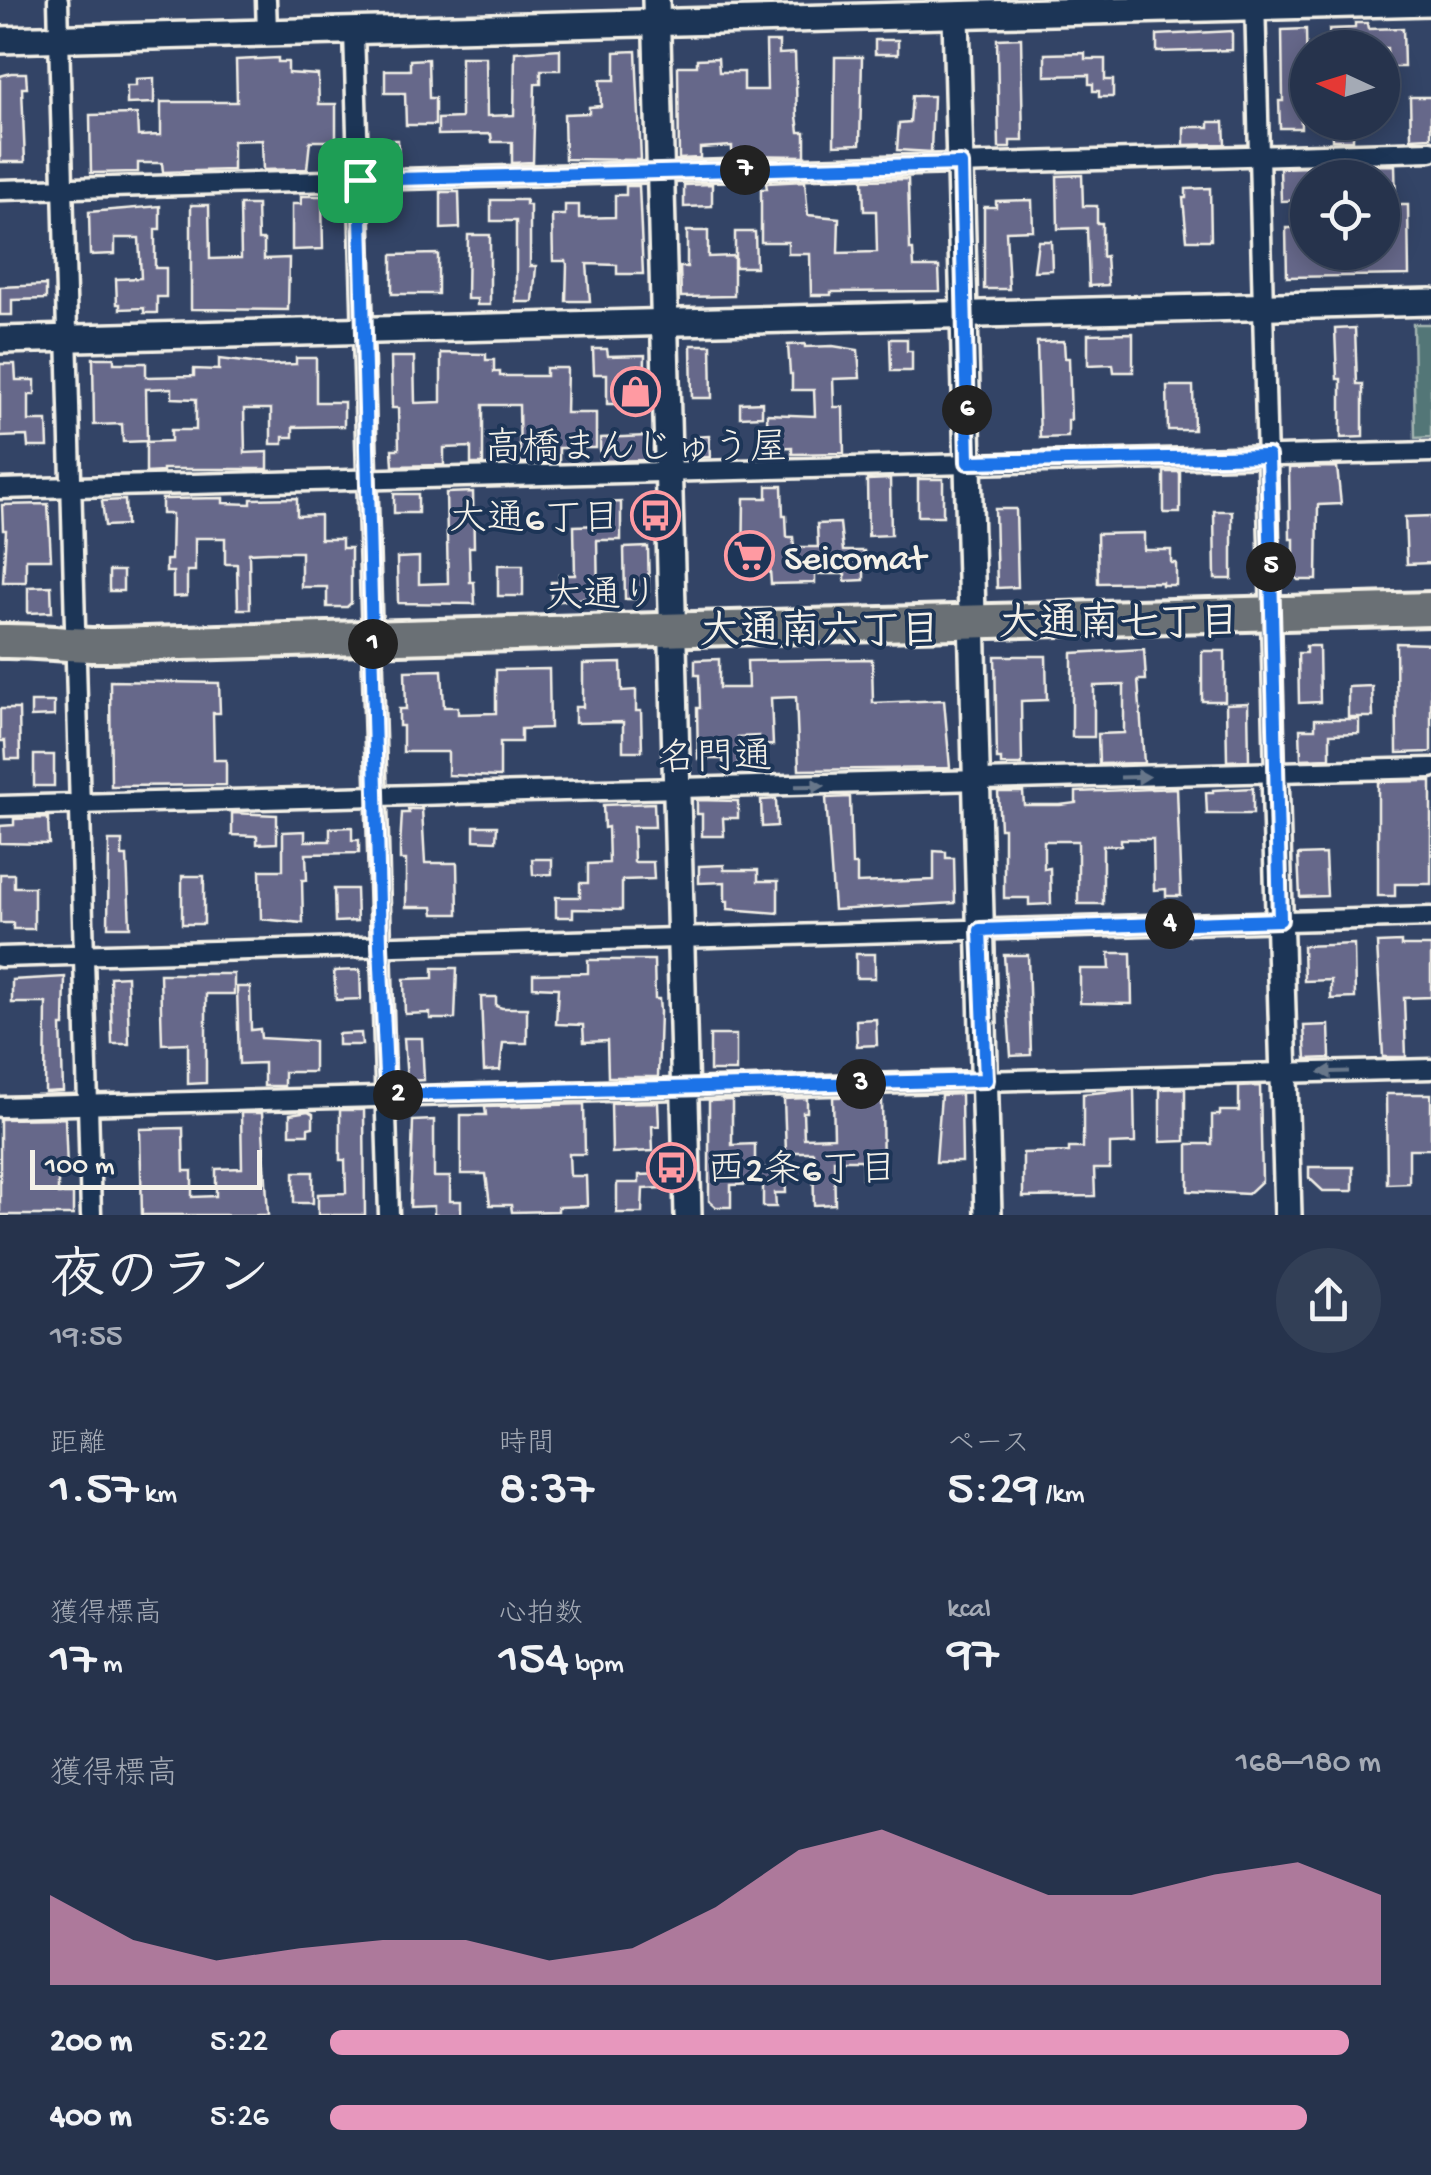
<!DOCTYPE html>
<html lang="ja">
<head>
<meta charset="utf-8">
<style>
	body { margin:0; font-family:"Gochi Hand","Klee One",sans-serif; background:#323f56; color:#f1f3f6; height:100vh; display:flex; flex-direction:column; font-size:38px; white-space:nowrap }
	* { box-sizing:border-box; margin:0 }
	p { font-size:32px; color:#a4aab5 }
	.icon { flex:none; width:55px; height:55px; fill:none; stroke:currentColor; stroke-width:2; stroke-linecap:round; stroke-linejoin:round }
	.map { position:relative; height:1215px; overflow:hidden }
	.sheet { display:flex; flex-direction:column; background:#26334c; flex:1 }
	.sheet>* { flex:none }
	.needle { width:65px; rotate:274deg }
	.fabs { position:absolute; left:1290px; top:30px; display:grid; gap:20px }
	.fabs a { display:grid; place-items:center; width:110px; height:110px; border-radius:50%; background:#26334c; box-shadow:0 5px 25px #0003,0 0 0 2px #424e64; font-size:50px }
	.scale { position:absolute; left:30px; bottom:25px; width:232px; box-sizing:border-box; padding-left:10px; border:5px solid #f4f1e8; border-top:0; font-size:28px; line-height:35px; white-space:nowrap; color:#f4f1e8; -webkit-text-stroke:8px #1d3557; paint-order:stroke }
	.pin { position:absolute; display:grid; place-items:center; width:85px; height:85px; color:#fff; margin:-42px; border-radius:20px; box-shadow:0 5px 15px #0006 }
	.km { position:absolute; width:50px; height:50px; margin:-25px; border-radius:50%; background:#222; color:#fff; font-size:28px; line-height:50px; text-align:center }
	.round { display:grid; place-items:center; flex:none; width:105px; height:105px; border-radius:52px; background:#323f56 }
	.headline { display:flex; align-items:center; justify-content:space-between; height:170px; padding:0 50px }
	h1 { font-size:55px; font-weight:600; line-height:75px }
	.stats { display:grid; grid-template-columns:repeat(3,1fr); gap:15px; height:170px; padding:10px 50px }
	.stats div { display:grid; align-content:center }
	.stats b { font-size:50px; font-weight:600 }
	.stats small { font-size:28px; font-weight:400 }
	.stats p { font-size:28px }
	.chart { height:280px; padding:20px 50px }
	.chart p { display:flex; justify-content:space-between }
	.chart svg { width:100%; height:180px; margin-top:10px; fill:#e797bd; opacity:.7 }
	ul { padding:0 50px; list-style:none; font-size:32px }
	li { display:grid; grid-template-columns:160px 120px 1fr; align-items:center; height:75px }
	li i { height:25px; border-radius:12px; background:#e797bd }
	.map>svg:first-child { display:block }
	.green { fill:#527677; stroke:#a3b4b0; stroke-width:2.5 }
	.building { fill:#66678a; stroke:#f4f1e8; stroke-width:2.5 }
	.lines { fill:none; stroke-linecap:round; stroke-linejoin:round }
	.street-casing { stroke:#f4f1e8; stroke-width:25 }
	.secondary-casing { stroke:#f4f1e8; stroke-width:32 }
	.highway-casing { stroke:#f4f1e8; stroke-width:40 }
	.street { stroke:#1d3557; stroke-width:18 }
	.secondary { stroke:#1d3557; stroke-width:25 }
	.highway { stroke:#6a7074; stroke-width:32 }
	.oneway { fill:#68778a }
	.route-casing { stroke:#fff; stroke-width:20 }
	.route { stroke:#1a73e8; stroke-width:12 }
	.labels { text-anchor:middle; stroke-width:8; stroke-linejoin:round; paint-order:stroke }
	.poi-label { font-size:38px; fill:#f4f1e8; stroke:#1d3557; text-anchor:start }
	.street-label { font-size:38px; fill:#f4f1e8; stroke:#1d3557 }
	.neighbourhood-label { font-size:40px; font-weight:bold; fill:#f4f1e8; stroke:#1d3557 }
</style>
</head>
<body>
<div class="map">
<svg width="1431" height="1215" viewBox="0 0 1431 1215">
	<rect width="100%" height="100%" fill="#346"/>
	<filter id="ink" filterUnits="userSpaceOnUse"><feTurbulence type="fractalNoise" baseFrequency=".01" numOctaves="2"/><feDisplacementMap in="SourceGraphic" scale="20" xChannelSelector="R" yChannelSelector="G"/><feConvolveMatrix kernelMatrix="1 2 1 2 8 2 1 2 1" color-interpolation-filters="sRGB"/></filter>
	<g filter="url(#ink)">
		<path class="green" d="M1413 324H1431V437L1415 438Z"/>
		<g class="building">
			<path d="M1355 23H1367L1368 29 1403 28 1404 67H1388L1387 48H1330L1329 29 1355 28Z"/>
			<path d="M1306 29 1307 84H1300L1301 128H1280L1279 101H1283L1282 30Z"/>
			<path d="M1232 31V50L1157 52V35Z"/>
			<path d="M1021 38 1023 141H1010V148H999L997 39Z"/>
			<rect x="875" y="40" width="23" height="14"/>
			<path d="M766 42H779V54L795 53 797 116 799 132H805V156L732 155V146L700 148V158L679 159 678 66H697V59L718 58 719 72H744V90H767Z"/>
			<path d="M560 49V70H541V84H535L533 162 512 163V142H492L491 134 438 135V119L461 118V57H486L487 116 514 115 515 52Z"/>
			<path d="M636 51 641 160 565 159 564 114 589 113V107L601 106 600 80H615V52Z"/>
			<path d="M1085 53V59H1105V80H1113V97H1099V91H1093V84H1089V75L1045 76V54Z"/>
			<path d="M835 57H862L860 144 834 145Z"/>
			<path d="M278 58V62H288V73L318 75 319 104H336V141H310L307 169 263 170 262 140 233 141V170L163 172 162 163H138V172L91 173 90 115 137 114 138 136 161 135V102H237L236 60Z"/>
			<path d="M428 59 429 98H435V125H406L405 93H385V70H410V60Z"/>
			<path d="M11 73H26L27 88H22L25 162H0V76Z"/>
			<path d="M154 78V103L127 104V86H136V79Z"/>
			<path d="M912 96H933L931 152 897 150 899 123 910 122Z"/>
			<path d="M1410 97H1431V137L1411 138Z"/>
			<path d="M1209 122H1224L1225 144 1184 145V127H1209Z"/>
			<rect x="1332" y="122" width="21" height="18"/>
			<path d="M382 140H398L399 164 382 163Z"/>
			<path d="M1395 165 1396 205H1408L1409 275 1287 277 1286 228H1308V252H1382V178H1330V166Z"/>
			<path d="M1308 167V200L1281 201 1280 168Z"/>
			<path d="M1082 175 1083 206H1097V223H1102V257L1106 256 1108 285 1089 286 1087 228 1058 229 1057 176Z"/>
			<path d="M908 179 910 250H913L914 267H939L940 291 831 292V295H811L810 254H788V242H761V189H767L766 183 805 181 808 215 839 218 838 253 877 252 876 211H864L863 180Z"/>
			<path d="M712 184V206L684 207V185Z"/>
			<path d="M626 186H639L643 274H617V265L587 264 590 301H566L567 264 566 261H553L552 215H565V205H579V218L615 217V195H626Z"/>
			<path d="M1210 188 1211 240H1187L1183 198H1186V189Z"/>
			<path d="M441 192H459L460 228 441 229Z"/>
			<path d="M301 196H322L323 249 292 250V204H301Z"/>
			<path d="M491 200H526V205H530V266H536L533 302H516V221H491Z"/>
			<path d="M1032 200 1033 230 1006 231 1009 289H984V207H996V201Z"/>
			<path d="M191 205H209L210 259 241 258 240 205H257L258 240H264V259L289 258 288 310 191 309Z"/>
			<path d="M160 206V229H155V268H166V297H157V313H144V308L120 309V304H117L116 279 141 278 139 238H115V254L90 255 89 212Z"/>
			<path d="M687 231H708V257L734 256V296L681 297 680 267H687Z"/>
			<path d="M735 232H755L756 267H735Z"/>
			<path d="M468 235H490V305H477V299H467Z"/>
			<path d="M1038 241H1051L1052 270 1034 271Z"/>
			<path d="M438 254V294H392V255Z"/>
			<path d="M46 285V299L12 300V315H0V287Z"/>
			<path d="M1355 328 1357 384H1363V437L1341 438V379H1337L1335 329Z"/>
			<path d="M1133 333V372H1114L1113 364 1088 365V334Z"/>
			<path d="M890 339H907V351H912V371H891Z"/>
			<path d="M1064 341 1065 358H1069L1071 420H1068V437L1040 438 1037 342Z"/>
			<path d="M805 344V347L833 346 858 350 860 378 833 379 834 407H843L844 453 792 454V447L768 448 767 414 815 416 814 390H792V374H790L788 345Z"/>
			<path d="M691 345H711L712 398H692Z"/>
			<path d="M593 349H607L608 356 645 355 644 404H607V374H594Z"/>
			<path d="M441 353 486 354V360H494V372H500V376H546V368H567L566 413H596V448H559V462L520 463 519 405H483V464H471V447L444 448V465L393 466 392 449H399L398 408H392L391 357H414L415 403 441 402Z"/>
			<path d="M93 358H114V363H146V377L194 376V369L219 370V359L268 365 296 364V358H316V402H344V426L293 427V437H283V444H271V409H244L245 453 268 452V469H163V472L146 473V442L171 441V430H196V399L172 398V388L146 389 147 441 123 442 122 424 94 425Z"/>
			<path d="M0 364H15L16 380H35V395H29V421H47L48 447H28L27 436 0 437Z"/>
			<path d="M1167 386H1193L1194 430H1168Z"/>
			<path d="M762 402V416L740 417V403Z"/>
			<path d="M647 436V460L600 461V438Z"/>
			<path d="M709 436 710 457 692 458 691 437Z"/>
			<path d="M1337 467 1341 504 1318 505 1317 580H1298L1294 575V539H1290L1289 468Z"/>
			<rect x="1164" y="472" width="16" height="41"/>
			<path d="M890 479 891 535 868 536 867 480Z"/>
			<rect x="918" y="479" width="25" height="37"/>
			<path d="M767 486H782L783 516H786L787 537H793L794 547H818L817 524 840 523 843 551H864V580L845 581V574H815V583L771 584 770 570 743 571 744 498H767Z"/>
			<path d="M473 492 474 547H469L470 582H474L475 604 398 603 397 558 419 557V584L448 583 446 493Z"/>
			<rect x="394" y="494" width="24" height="19"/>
			<path d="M223 498V503L251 504V499L297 498V516L320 515V539H342V548H351V603L347 607H327V587H301V552H268L249 553 250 609H238L237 564H225V538H195V571H187V596L173 597V572H166V560H171L172 514H162V499Z"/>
			<path d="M125 500 126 525 105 526 102 501Z"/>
			<path d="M621 502V540H597L598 597 551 602V582H559V575H575L574 526 603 525 602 503Z"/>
			<path d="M48 504 51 559H26V582H3L6 530H3L2 505Z"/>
			<path d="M995 509H1016L1018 587 997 588Z"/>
			<path d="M1214 511H1232V579H1215Z"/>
			<path d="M1431 516V563L1407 564 1405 517Z"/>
			<path d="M1144 533V550H1171V563H1176V585H1162V582L1098 583 1097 534Z"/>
			<path d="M648 547 649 592 642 599H625L624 548Z"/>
			<rect x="498" y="565" width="25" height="31"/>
			<rect x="109" y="571" width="14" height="20"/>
			<path d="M51 586 52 612 28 613V587Z"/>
			<path d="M1396 643 1431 644V752L1397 753Z"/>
			<path d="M1306 646H1319L1320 702 1299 703 1298 653H1306Z"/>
			<path d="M1144 649 1146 680H1138L1144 763 1099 764 1098 734 1124 733V685L1094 686V737H1072V653Z"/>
			<rect x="1202" y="651" width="23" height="50"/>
			<path d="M995 656H1046L1047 700 1021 701 1022 765H1001V759H997Z"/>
			<path d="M719 659V688H748L747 661 872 659 873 703 944 700 950 768 799 770 796 697 771 698 773 745 760 746 759 736 738 737V768H724L723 759H698L697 708H700L699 675H695V660Z"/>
			<path d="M621 663 622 691 636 690V711H641L642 751H623V722L575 723V707H583V664Z"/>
			<path d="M549 669 550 728 521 729V742H500V777L448 775V752H403V726H399V709H406L405 671 442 670 444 707H458V714L496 713V670Z"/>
			<path d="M110 681 219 683 220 713H213L214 760H226V785L111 786Z"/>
			<path d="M1372 686 1373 717H1348V687Z"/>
			<path d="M31 702H54V716L31 717Z"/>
			<path d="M1248 703 1249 760 1227 761 1226 704Z"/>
			<path d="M0 709H19L20 759H6L5 741H0Z"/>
			<path d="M1315 719H1359V733L1330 734V758L1301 759 1300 729H1315Z"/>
			<rect x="34" y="755" width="20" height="31"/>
			<path d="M1425 781H1431V884H1395V896H1378V782Z"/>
			<path d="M1177 788 1181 896H1166V889L1154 890 1153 839H1121V845L1103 846V904H1078V841H1044V869L1050 868 1051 904 1029 905V898H1004V828H1000L998 792H1023L1024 805H1060L1076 803V792Z"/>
			<path d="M1253 788V814H1207L1206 793H1213V790Z"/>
			<path d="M850 797 852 865H857V883L934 880V851L946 852V858H954L955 903 834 910 826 798Z"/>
			<path d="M776 799 777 826 762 827 761 800Z"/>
			<path d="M697 800 738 801V818H723L724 836H702V814H697Z"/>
			<path d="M654 803 655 827H633L634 862H653L654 879 622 880V910L573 909V917H556V897H580V883H588V864L609 863 608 827 604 828 603 805Z"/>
			<path d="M408 809H422L425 863H457L458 914H434L433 907H406V860H400V847L402 813H409Z"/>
			<path d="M232 813 277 815V843L257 844V836L232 835Z"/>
			<path d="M48 818 49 844 0 843V826L14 825V819Z"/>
			<path d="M474 826H497L496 841 474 840Z"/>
			<path d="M352 827V840H359V853L306 854 307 880H302L303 923 261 919 260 870H283V832L305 831V841H330V828Z"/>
			<path d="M109 841H122V856H127L130 927H108Z"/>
			<path d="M1325 854 1327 896 1300 897 1298 855Z"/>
			<path d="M532 859H552V874L533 875Z"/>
			<path d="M724 865V870H758V881H778V913L728 909V901H725V882L699 883V866Z"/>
			<path d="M0 874H14V887H34V929H13V923H0Z"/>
			<rect x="182" y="876" width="22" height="48"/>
			<path d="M334 889H356L357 921 335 922Z"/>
			<path d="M1401 942V946H1431V997L1404 998 1406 1057H1383L1377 943Z"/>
			<path d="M1354 944 1355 998 1331 999V980L1304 981 1303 946Z"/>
			<path d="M1109 953H1131L1132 1004 1080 1003V969H1110Z"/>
			<rect x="856" y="954" width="19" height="24"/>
			<path d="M1004 955H1028L1031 1055 1011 1056Z"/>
			<path d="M588 960H654L655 999H659L660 1012 658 1077H608L607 1041 584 1042 583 1025 556 1024 558 988 533 987V974L588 973Z"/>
			<path d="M433 968H457L455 1019H430V1013L405 1014 404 979 433 978Z"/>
			<path d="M360 970 361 999 336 1000 334 971Z"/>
			<path d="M160 974H234V994H206V1083L188 1084V1043L162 1044Z"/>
			<path d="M127 976 129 1044H112L110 977Z"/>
			<path d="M65 977 64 1026H61L63 1091 45 1092 46 1003H12V980Z"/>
			<path d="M237 987H250L251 1030 260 1029 261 1038 314 1041V1072H284V1086H264V1063L239 1064Z"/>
			<path d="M481 997H496V1006L502 1008H527V1043H503L500 1070 484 1071Z"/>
			<path d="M876 1019 877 1045 857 1046 856 1020Z"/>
			<path d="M1329 1025 1330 1058 1306 1059 1304 1026Z"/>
			<path d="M361 1033 362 1045H338V1034Z"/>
			<rect x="710" y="1035" width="26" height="36"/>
			<path d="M404 1038H422L424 1080 407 1081Z"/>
			<path d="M1260 1086 1262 1181 1248 1194 1188 1191V1144H1212V1115H1220V1111H1239V1087Z"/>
			<path d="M1185 1088V1141L1160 1142V1089Z"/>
			<path d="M1134 1089 1135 1143 1110 1144V1169H1094L1095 1196 1023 1197V1153L1069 1152V1148H1083V1094Z"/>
			<path d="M961 1094 962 1162H936L941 1095Z"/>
			<path d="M1386 1094H1431V1149H1409V1183L1387 1184Z"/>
			<path d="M882 1096 883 1178H862V1160H834L835 1204 814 1205 813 1152H786L784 1099 807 1098V1112H803L804 1138 834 1137 833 1097Z"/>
			<path d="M732 1100V1145L755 1144V1168H785L786 1193H775L776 1207H763V1184L731 1185V1207H716L709 1201V1101Z"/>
			<path d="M658 1102 659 1126H652L653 1151 612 1153 611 1103Z"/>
			<path d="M584 1104 585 1154H569L570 1176H586L587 1206 558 1207V1211L512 1212 511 1205H490L486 1174H461V1115H486L485 1107Z"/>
			<path d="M340 1110H364L365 1215H318V1194L346 1193 345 1160H340Z"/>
			<path d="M308 1111 313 1114V1127L308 1128V1134H290V1114Z"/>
			<path d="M241 1113H262L268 1215H142L140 1129 183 1128 184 1171H192V1197L216 1196V1169L242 1168Z"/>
			<path d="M65 1118 67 1168H58V1194H73V1215H0V1119Z"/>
			<path d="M434 1120V1177H450V1201H461V1215H434V1206L410 1207 413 1121Z"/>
			<path d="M1309 1167H1353V1191H1323L1309 1178Z"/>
			<rect x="294" y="1172" width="19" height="31"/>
			<path d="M664 1174V1188L643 1189 642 1213H617V1183H639V1175Z"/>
		</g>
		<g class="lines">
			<defs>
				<g id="street">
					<path d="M58 0 91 1215"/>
					<path d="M266 0 267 33"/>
					<path d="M1255 0 1275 773"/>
					<path d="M354 31 389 1215"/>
					<path d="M0 190 1431 151"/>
					<path d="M0 489 1431 452"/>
					<path d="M0 806 1431 768"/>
					<path d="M0 957 1431 917"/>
					<path d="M0 1107 1431 1069"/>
				</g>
				<g id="secondary">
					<path d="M656 0 688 1215"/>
					<path d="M956 16 988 1215"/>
					<path d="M0 40 1431 2"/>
					<path d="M0 340 1431 302"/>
					<path d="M1275 773 1288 1215"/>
				</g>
				<path id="highway" d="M0 641C37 640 71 646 108 645L1431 609"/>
			</defs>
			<use href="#street" class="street-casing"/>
			<use href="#secondary" class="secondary-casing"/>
			<use href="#highway" class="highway-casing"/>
			<use href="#street" class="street"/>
			<use href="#secondary" class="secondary"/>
			<use href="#highway" class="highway"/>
		</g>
		<defs><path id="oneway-solid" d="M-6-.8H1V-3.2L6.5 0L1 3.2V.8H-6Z" transform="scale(2.5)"/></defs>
		<g class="oneway">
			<use href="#oneway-solid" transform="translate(1135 777) rotate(-2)"/>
			<use href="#oneway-solid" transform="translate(810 786) rotate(-1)"/>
			<use href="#oneway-solid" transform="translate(1334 1072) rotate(178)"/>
		</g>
	</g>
	<g class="lines" filter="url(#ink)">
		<defs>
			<path id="route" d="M961 164 968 462 1268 456 1280 920 980 930 986 1080 387 1095 380 945 360 180Z"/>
		</defs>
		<use href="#route" class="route-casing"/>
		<use href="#route" class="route"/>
	</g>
	<defs>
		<symbol id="shop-ring" viewBox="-11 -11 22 22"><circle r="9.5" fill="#1d3557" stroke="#ff9aa2" stroke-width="1.5"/><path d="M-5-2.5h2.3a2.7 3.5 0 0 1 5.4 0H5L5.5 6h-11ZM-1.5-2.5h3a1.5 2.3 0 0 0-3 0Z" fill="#ff9aa2"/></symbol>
		<symbol id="bus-ring" viewBox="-11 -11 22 22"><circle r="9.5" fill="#1d3557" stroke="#ff9aa2" stroke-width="1.5"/><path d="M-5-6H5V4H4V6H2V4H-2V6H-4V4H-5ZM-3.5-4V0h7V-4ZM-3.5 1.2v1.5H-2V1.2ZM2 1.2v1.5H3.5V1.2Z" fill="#ff9aa2"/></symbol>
		<symbol id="supermarket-ring" viewBox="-11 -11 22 22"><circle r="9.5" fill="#1d3557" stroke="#ff9aa2" stroke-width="1.5"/><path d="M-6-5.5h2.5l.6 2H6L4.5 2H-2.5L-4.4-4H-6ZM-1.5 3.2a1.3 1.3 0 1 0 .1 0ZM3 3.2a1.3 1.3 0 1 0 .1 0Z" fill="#ff9aa2"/></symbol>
	</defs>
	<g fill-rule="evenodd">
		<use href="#shop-ring" x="608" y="364" width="55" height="55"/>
		<use href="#bus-ring" x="628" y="488" width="55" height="55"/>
		<use href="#supermarket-ring" x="722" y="528" width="55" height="55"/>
		<use href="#bus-ring" x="644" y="1140" width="55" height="55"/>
	</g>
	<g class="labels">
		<g class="poi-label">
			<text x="636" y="458" text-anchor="middle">高橋まんじゅう屋</text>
			<text x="620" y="529" text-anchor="end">大通6丁目</text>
			<text x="784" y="568">Seicomat</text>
			<text x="707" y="1180">西2条6丁目</text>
		</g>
		<g class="street-label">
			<text transform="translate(602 593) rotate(-1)" y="13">大通り</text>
			<text transform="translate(715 755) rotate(-1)" y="13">名門通</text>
		</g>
		<g class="neighbourhood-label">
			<text x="1119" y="634">大通南七丁目</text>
			<text x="820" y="642">大通南六丁目</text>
		</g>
	</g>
</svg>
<div class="fabs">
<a><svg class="needle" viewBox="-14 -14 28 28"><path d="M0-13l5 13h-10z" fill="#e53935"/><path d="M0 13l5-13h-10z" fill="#a4aab5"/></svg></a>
<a><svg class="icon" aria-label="locate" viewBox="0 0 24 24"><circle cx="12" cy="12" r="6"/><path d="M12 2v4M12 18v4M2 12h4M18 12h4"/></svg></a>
</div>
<div class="scale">100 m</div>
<div class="pin" style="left:360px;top:180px;background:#1e9e55"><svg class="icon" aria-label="arrive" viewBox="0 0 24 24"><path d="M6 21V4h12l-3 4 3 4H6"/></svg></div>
<b class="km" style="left:373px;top:644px">1</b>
<b class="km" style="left:398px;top:1095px">2</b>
<b class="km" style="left:861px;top:1084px">3</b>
<b class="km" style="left:1170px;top:924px">4</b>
<b class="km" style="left:1271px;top:567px">5</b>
<b class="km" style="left:967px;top:410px">6</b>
<b class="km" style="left:745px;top:170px">7</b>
</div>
<section class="sheet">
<div class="headline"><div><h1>夜のラン</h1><p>19:55</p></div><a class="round"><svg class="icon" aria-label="share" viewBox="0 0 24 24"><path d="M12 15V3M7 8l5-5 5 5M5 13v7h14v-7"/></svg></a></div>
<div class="stats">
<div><p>距離</p><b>1.57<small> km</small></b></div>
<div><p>時間</p><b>8:37</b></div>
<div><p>ペース</p><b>5:29<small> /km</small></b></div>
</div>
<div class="stats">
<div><p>獲得標高</p><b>17<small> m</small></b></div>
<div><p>心拍数</p><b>154<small> bpm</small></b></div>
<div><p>kcal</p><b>97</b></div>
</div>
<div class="chart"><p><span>獲得標高</span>168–180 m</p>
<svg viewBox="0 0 160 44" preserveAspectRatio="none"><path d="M0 44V22L10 33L20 38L30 35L40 33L50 33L60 38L70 35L80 25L90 11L100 6L110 14L120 22L130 22L140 17L150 14L160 22V44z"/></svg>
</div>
<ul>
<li><b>200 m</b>5:22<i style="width:97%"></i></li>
<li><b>400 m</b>5:26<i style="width:93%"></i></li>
</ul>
</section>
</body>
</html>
